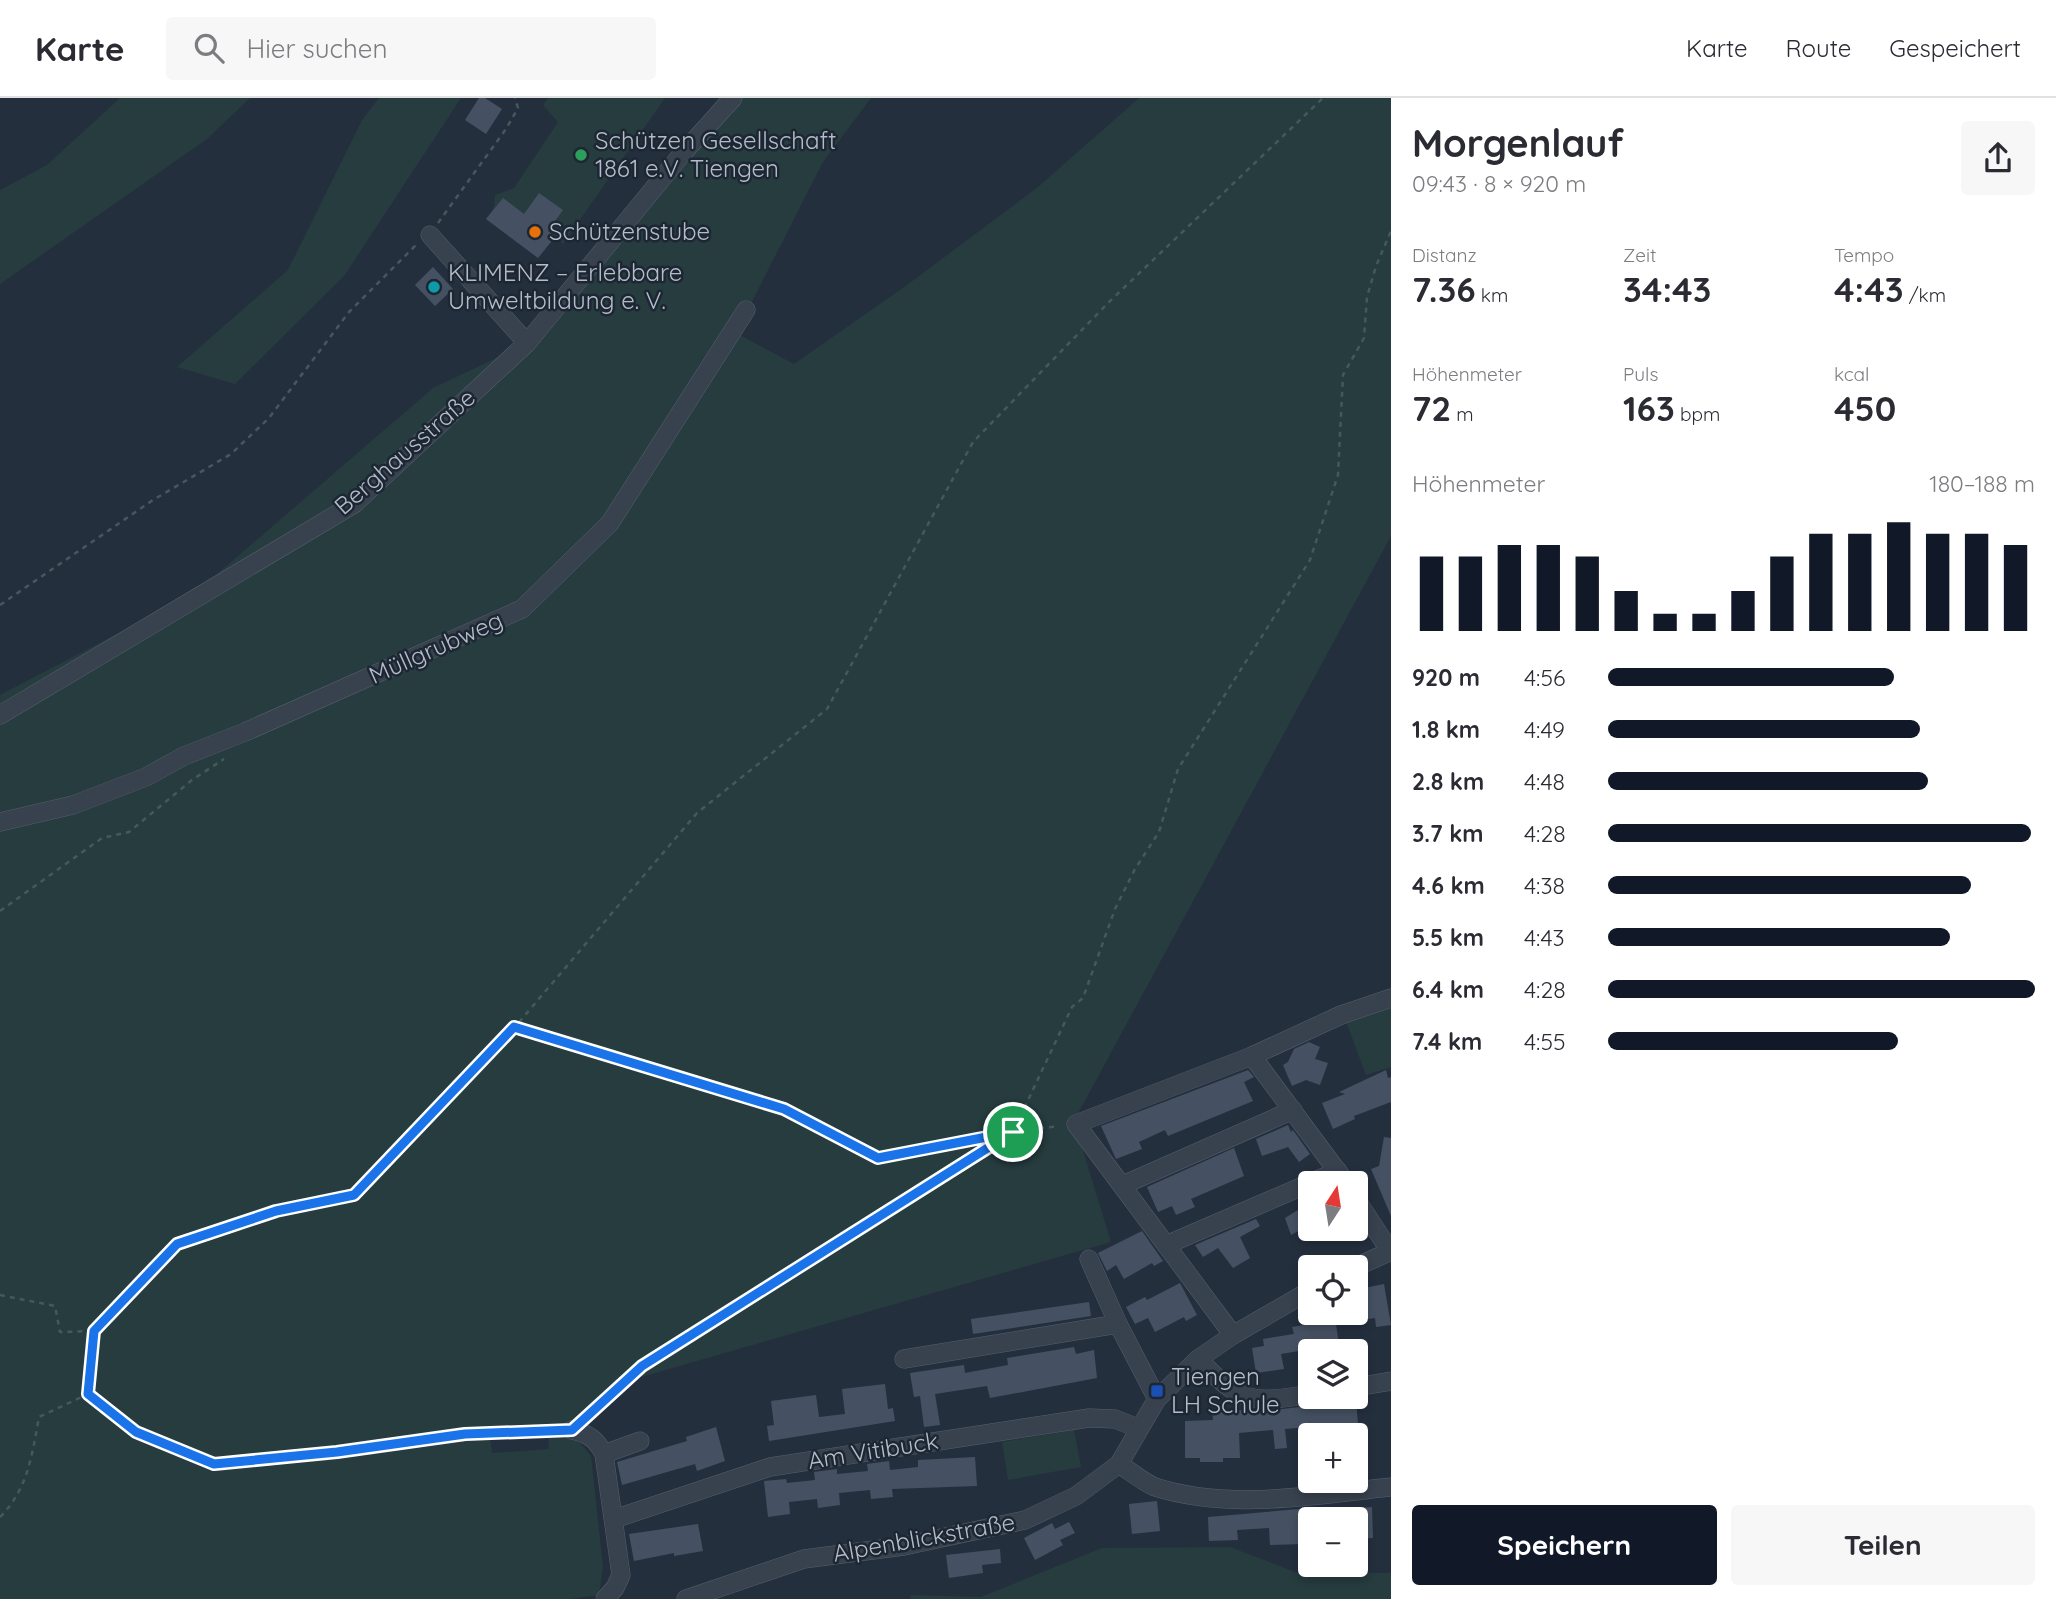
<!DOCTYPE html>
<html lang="de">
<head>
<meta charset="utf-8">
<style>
	body { margin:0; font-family:Quicksand,sans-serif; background:#f7f7f7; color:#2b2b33; height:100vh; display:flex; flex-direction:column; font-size:26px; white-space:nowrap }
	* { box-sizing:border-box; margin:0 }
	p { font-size:23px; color:#7c7c81 }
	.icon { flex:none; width:38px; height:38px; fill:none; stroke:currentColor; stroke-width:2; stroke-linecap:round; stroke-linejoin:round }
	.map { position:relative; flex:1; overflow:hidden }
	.side { display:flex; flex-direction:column; background:#fff; width:665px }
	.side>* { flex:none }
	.needle { width:46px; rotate:12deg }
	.controls { position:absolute; left:1298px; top:1073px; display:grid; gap:14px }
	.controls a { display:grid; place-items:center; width:70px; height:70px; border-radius:7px; background:#fff; box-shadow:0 4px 10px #0003; font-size:35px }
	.pin { position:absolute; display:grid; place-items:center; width:60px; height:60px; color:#fff; margin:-30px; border:4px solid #fff; border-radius:50%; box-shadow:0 2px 7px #0007 }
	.round { display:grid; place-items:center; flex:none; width:74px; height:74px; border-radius:7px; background:#f7f7f7 }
	.overview { display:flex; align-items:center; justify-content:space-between; height:119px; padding:0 21px }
	h1 { font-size:38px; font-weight:800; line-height:52px }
	.stats { display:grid; grid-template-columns:repeat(3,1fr); gap:10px; height:119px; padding:7px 21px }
	.stats div { display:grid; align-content:center }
	.stats b { font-size:35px; font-weight:800 }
	.stats small { font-size:19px; font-weight:400 }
	.stats p { font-size:19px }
	.chart { height:196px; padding:14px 21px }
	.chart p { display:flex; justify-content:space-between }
	.chart svg { width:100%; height:126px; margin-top:7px; stroke:#111827; stroke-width:6 }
	.action { display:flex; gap:14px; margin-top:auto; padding:14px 21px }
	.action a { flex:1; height:80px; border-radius:7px; background:#111827; color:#fff; font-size:28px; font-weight:800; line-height:80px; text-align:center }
	.action a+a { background:#f7f7f7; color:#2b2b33 }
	ul { padding:0 21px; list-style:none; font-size:23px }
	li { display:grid; grid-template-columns:112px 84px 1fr; align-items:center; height:52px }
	li i { height:18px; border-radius:9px; background:#111827 }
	header { display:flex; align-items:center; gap:42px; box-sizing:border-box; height:98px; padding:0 35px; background:#fff; border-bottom:2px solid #e1e1e2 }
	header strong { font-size:33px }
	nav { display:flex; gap:38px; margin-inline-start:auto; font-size:24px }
	.search { width:490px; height:63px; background:#f7f7f7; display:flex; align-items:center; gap:18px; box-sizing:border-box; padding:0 24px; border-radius:7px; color:#7c7c81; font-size:26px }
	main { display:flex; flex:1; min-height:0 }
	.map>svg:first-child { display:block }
	.green { fill:#263c3f }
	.building { fill:#455162 }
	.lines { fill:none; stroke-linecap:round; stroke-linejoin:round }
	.minor-casing { stroke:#565f6c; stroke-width:19 }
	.path { stroke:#44595c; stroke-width:2.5; stroke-dasharray:5 5; stroke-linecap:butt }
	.minor { stroke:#38414e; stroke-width:18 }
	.route-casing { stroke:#fff; stroke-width:14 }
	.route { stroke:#1a73e8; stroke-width:9 }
	.leisure-dot { fill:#2e9e5b; stroke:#1d2633; stroke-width:2.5 }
	.food-dot { fill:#e8710a; stroke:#1d2633; stroke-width:2.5 }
	.culture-dot { fill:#0f9aa8; stroke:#1d2633; stroke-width:2.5 }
	.transit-dot { fill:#1a4fb4; stroke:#1d2633; stroke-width:2.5 }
	.labels { text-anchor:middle; stroke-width:5; stroke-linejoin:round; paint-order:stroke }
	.poi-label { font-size:24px; fill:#b4bcc9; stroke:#1d2633; text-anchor:start }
	.street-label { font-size:24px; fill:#b4bcc9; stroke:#1d2633 }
</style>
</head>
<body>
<header>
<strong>Karte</strong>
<div class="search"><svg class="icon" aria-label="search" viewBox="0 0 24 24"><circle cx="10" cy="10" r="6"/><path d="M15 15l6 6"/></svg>Hier suchen</div>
<nav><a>Karte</a><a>Route</a><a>Gespeichert</a></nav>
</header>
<main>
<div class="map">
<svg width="1391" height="1501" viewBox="0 0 1391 1501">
	<rect width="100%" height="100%" fill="#242f3e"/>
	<g class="green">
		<path d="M120 0H250L207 41 0 186V92L47 67Z"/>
		<path d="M379 0H461L344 178 235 286 177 269 288 172 362 22Z"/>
		<path d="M548 0H665L563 146 555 139 538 160 486 121 494 109 495 97 514 90 558 24 543 7Z"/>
		<path d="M718 0H871L823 64 736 235 794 266 907 187 1038 89 1139 0H1391V438L1074 1023 1111 1144 610 1288 576 1325 500 1329 490 1336 492 1355 549 1351 548 1337 567 1336 576 1340 591 1358 603 1469 599 1497 569 1501H0V597L195 495 433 290 528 245Z"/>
		<path d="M1391 904V969L1366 977 1345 921Z"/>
		<path d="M1074 1332 1081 1369 1008 1382 1002 1344Z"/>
		<path d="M1230 1449 1298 1475H1391V1501H910L911 1497 981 1499 1102 1450Z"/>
	</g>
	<g class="building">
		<path d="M479 0H485L502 11 486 36 465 22Z"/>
		<path d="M539 95 563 112 548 133 555 139 538 160 486 121 503 100 524 116Z"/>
		<path d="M433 169 453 191 435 208 415 187Z"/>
		<path d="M1309 944 1320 949 1315 961 1328 965 1320 987 1306 982 1292 988 1283 967 1288 964 1294 951Z"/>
		<path d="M1248 972 1254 979 1244 984 1253 1003 1168 1038 1165 1032 1139 1044 1142 1051 1116 1061 1101 1028Z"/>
		<path d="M1386 972 1388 980 1391 979V1004L1354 1018 1355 1021 1333 1031 1322 1005 1345 996 1339 994Z"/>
		<path d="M1288 1027 1291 1034 1293 1032 1310 1056 1299 1064 1288 1049 1262 1058 1256 1041Z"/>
		<path d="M1384 1039 1391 1040V1118L1371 1071 1379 1068Z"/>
		<path d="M1234 1050 1244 1078 1191 1101 1195 1109 1176 1117 1172 1108 1158 1114 1147 1089Z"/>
		<path d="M1311 1104V1126L1291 1137 1285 1120Z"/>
		<path d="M1256 1121 1260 1128 1240 1139 1250 1160 1233 1170 1218 1150 1203 1159 1195 1147Z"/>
		<path d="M1142 1133 1163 1163 1154 1168 1152 1165 1124 1181 1116 1167 1107 1173 1098 1155Z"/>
		<path d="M1180 1185 1197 1217 1186 1223 1184 1219 1155 1234 1148 1220 1135 1226 1126 1209 1145 1199 1147 1202Z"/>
		<path d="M1384 1186 1391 1227 1376 1229 1375 1220 1336 1226 1340 1253H1324L1323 1249 1281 1256 1284 1271 1256 1275 1252 1250 1264 1248 1263 1241 1294 1236 1292 1229 1313 1225 1312 1216 1356 1214V1199L1365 1197 1364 1190Z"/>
		<path d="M1089 1204 1091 1218 973 1236 971 1221Z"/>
		<path d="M1074 1249 1076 1256 1094 1252 1097 1280 990 1300 987 1288 935 1296 940 1327 924 1329 920 1298 914 1299 910 1275 964 1267 965 1275 1008 1267 1007 1260Z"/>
		<path d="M885 1286 888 1311 893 1310 895 1323 769 1343 767 1328 774 1327 771 1303 816 1297 819 1319 845 1316 842 1291Z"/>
		<path d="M1356 1302 1359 1337H1347L1346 1325 1321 1326 1322 1337H1309V1329L1285 1331 1287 1350 1275 1351 1273 1332 1239 1335 1240 1360H1223V1364H1200V1360H1185V1323L1213 1322 1212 1312H1275Z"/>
		<path d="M716 1329 725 1363 697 1373 695 1366 622 1387 617 1364 687 1343 686 1339Z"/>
		<path d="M975 1359 977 1388 892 1391 893 1399 871 1401 870 1392 839 1395 840 1407 818 1410 817 1401 789 1404 790 1416 768 1419 764 1383 786 1381 787 1385 815 1382 814 1374 837 1371V1376L868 1373 867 1366 889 1363 890 1372 918 1369V1362Z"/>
		<path d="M1157 1403 1160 1433 1132 1436 1129 1406Z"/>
		<path d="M1372 1409 1373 1440 1356 1441V1410Z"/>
		<path d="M1311 1410V1427H1304L1305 1446 1270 1447 1269 1430 1237 1432 1238 1442 1209 1443 1208 1419Z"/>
		<path d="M1069 1424 1075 1435 1060 1442 1063 1447 1035 1462 1024 1440 1052 1425 1055 1431Z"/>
		<path d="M698 1426 703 1453 674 1458V1455L634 1463 629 1436Z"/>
		<path d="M1000 1451 1001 1465 982 1467 983 1475 949 1480 946 1457Z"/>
	</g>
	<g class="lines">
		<defs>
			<g id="minor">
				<path d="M430 137 527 245"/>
				<path d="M0 617 354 406 527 245 682 56 733 0"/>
				<path d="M0 724 73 707 146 679 184 658 245 634 522 511 610 425 746 212"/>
				<path d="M1252 958 1346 1085"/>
				<path d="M1123 1087 1293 1012"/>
				<path d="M1356 1101 1390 1153"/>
				<path d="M1166 1147 1338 1073"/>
				<path d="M1089 1161 1118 1226 1157 1301"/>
				<path d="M1356 1169 1391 1153"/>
				<path d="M1233 1237 1076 1026 1252 958 1341 917 1391 900"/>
				<path d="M904 1261 1118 1226"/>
				<path d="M1198 1261C1241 1305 1250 1306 1311 1296"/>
				<path d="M1356 1289 1391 1283"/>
				<path d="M572 1332C589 1336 596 1341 604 1356L621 1477 615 1490 605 1501"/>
				<path d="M604 1356 640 1343"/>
				<path d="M1119 1366C1130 1373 1143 1384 1155 1389 1230 1413 1315 1397 1391 1389"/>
				<path d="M614 1421 770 1369 1089 1320 1115 1321 1138 1330"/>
				<path d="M686 1501 804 1461 904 1448 1025 1422 1076 1398 1119 1366 1157 1301 1198 1261 1233 1237 1311 1192"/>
			</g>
		</defs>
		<use href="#minor" class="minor-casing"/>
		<g class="path">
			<path d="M438 125 506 31 518 10 515 0"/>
			<path d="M0 507 153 402 231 356 269 320 349 214 416 147"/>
			<path d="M0 813 102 740 129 734 192 682 224 661"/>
			<path d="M516 930 784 1011 878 1060 1013 1034 1072 909 1083 900 1115 811 1135 771 1159 734 1178 671 1310 462 1338 377 1343 277 1364 240 1367 199 1376 168 1391 133"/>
			<path d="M0 1197 55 1208 60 1234 95 1233 177 1146 276 1113 354 1097 515 929 697 715 827 611 973 344 1109 204 1323 0"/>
			<path d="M95 1233 88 1296 136 1333 214 1365 337 1354 465 1336 557 1332"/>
			<path d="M587 1319 642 1268 1013 1034 1059 1028"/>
			<path d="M0 1419C28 1391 32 1357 39 1319L88 1296"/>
		</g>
		<use href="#minor" class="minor"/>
	</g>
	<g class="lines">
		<defs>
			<path id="route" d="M514 929 784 1011 878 1060 1013 1034 642 1268 572 1332 465 1336 337 1354 214 1366 136 1334 88 1296 94 1233 177 1146 276 1113 354 1097Z"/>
		</defs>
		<use href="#route" class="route-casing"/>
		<use href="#route" class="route"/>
	</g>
	<circle class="leisure-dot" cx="581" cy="57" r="7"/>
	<circle class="food-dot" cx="535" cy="134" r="7"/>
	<circle class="culture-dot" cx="434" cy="189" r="7"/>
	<rect class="transit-dot" x="1150" y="1286" width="14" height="14" rx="3.5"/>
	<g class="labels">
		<g class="poi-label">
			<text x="595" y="51">Schützen Gesellschaft<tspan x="595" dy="28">1861 e.V. Tiengen</tspan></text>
			<text x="549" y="142">Schützenstube</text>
			<text x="448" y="183">KLIMENZ – Erlebbare<tspan x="448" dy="28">Umweltbildung e. V.</tspan></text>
			<text x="1171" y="1287">Tiengen<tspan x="1171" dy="28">LH Schule</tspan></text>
		</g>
		<g class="street-label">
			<text transform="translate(405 354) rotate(-41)" y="8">Berghausstraße</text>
			<text transform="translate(436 550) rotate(-24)" y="8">Müllgrubweg</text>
			<text transform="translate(873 1353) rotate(-9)" y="8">Am Vitibuck</text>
			<text transform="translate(924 1440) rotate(-10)" y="8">Alpenblickstraße</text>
		</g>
	</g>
</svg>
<div class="controls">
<a><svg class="needle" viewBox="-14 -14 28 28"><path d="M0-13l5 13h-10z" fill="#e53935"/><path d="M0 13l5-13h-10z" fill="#7c7c81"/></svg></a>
<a><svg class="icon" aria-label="locate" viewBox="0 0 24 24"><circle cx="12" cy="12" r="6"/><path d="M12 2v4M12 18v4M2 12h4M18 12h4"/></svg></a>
<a><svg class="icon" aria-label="layers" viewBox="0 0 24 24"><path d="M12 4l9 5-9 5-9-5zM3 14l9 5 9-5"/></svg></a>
<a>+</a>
<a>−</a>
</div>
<div class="pin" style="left:1013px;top:1034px;background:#1e9e55"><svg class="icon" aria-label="arrive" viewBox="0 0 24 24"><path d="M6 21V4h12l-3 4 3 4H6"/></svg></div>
</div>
<section class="side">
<div class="overview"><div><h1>Morgenlauf</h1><p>09:43 · 8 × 920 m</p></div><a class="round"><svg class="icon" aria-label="share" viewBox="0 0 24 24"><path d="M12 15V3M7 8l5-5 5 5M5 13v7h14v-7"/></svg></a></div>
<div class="stats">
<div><p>Distanz</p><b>7.36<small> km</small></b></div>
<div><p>Zeit</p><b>34:43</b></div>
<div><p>Tempo</p><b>4:43<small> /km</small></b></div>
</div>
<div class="stats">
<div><p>Höhenmeter</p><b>72<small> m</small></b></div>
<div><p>Puls</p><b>163<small> bpm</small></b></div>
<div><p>kcal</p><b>450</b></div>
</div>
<div class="chart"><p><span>Höhenmeter</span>180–188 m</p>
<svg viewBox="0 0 160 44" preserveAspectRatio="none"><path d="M5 44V18M15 44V18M25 44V14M35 44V14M45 44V18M55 44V30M65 44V38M75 44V38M85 44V30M95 44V18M105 44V10M115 44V10M125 44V6M135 44V10M145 44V10M155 44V14"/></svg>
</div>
<ul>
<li><b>920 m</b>4:56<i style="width:67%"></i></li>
<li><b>1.8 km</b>4:49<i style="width:73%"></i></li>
<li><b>2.8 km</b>4:48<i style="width:75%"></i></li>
<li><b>3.7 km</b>4:28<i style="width:99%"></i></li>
<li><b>4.6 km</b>4:38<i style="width:85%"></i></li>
<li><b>5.5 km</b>4:43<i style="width:80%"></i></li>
<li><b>6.4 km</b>4:28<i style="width:100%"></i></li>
<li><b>7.4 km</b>4:55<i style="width:68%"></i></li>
</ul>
<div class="action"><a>Speichern</a><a>Teilen</a></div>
</section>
</main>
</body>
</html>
